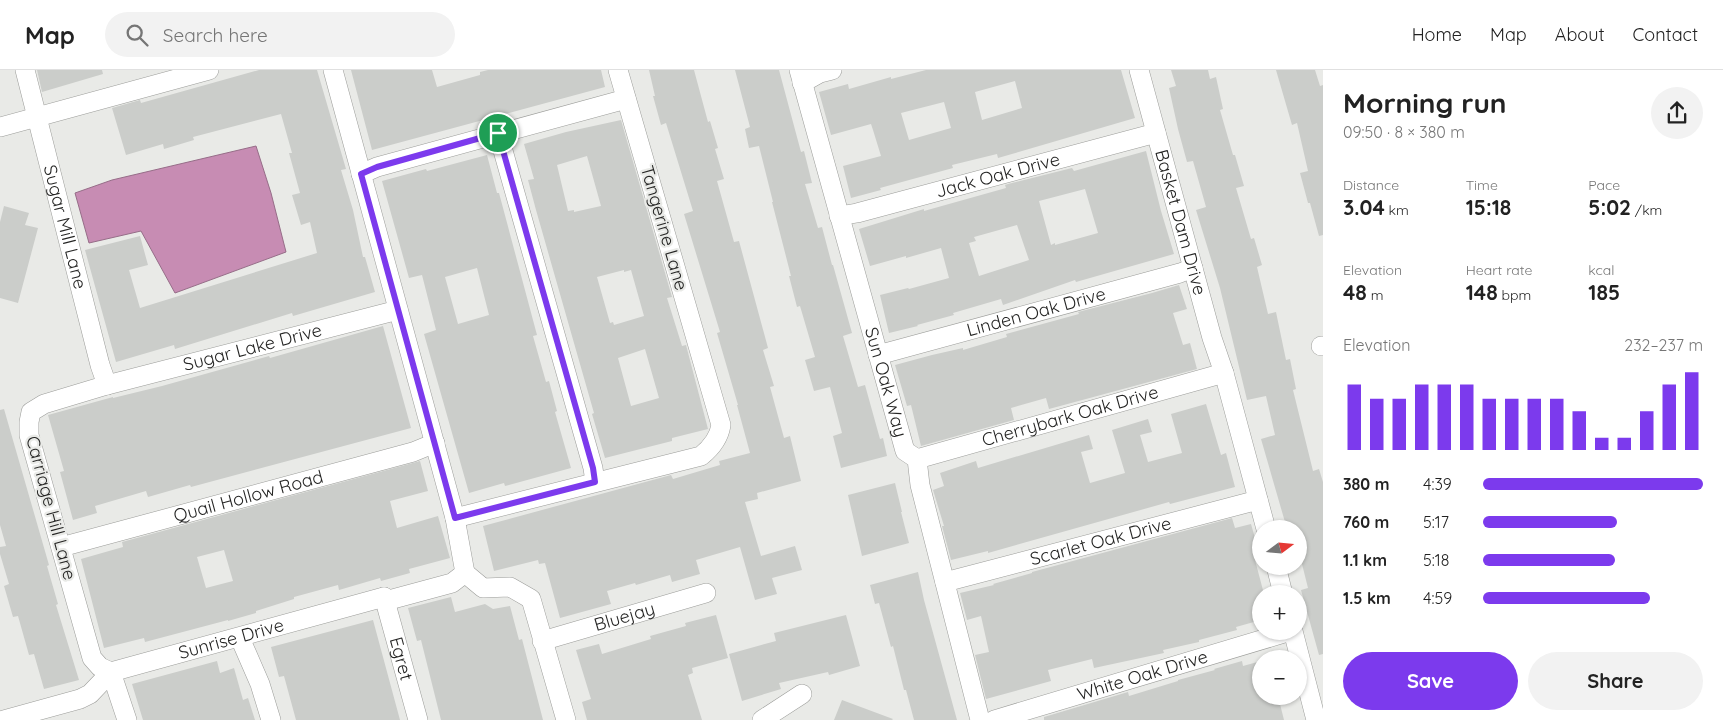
<!DOCTYPE html>
<html lang="en">
<head>
<meta charset="utf-8">
<style>
	body { margin:0; font-family:Quicksand,sans-serif; background:#f2f2f2; color:#222; height:100vh; display:flex; flex-direction:column; font-size:19px; white-space:nowrap }
	* { box-sizing:border-box; margin:0 }
	p { font-size:16px; color:#767676 }
	.icon { flex:none; width:28px; height:28px; fill:none; stroke:currentColor; stroke-width:2; stroke-linecap:round; stroke-linejoin:round }
	.map { position:relative; flex:1; overflow:hidden }
	.panel { display:flex; flex-direction:column; background:#fff; width:400px }
	.panel>* { flex:none }
	.needle { width:32px; rotate:74deg }
	.controls { position:absolute; left:1252px; top:450px; display:grid; gap:10px }
	.controls a { display:grid; place-items:center; width:55px; height:55px; border-radius:50%; background:#fff; box-shadow:0 1px 4px #0004; font-size:25px }
	.pin { position:absolute; display:grid; place-items:center; width:42px; height:42px; color:#fff; margin:-21px; border:2px solid #fff; border-radius:50%; box-shadow:0 1px 5px #0007 }
	.round { display:grid; place-items:center; flex:none; width:52px; height:52px; border-radius:26px; background:#f2f2f2 }
	.overview { display:flex; align-items:center; justify-content:space-between; height:85px; padding:0 20px }
	h1 { font-size:28px; font-weight:700; line-height:38px }
	.figures { display:grid; grid-template-columns:repeat(3,1fr); gap:8px; height:85px; padding:5px 20px }
	.figures div { display:grid; align-content:center }
	.figures b { font-size:21px; font-weight:700 }
	.figures small { font-size:14px; font-weight:400 }
	.figures p { font-size:14px }
	.chart { height:140px; padding:10px 20px }
	.chart p { display:flex; justify-content:space-between }
	.chart svg { width:100%; height:90px; margin-top:5px; stroke:#7c3aed; stroke-width:6 }
	.cta { display:flex; gap:10px; margin-top:auto; padding:10px 20px }
	.cta a { flex:1; height:58px; border-radius:30px; background:#7c3aed; color:#fff; font-size:20px; font-weight:700; line-height:58px; text-align:center }
	.cta a+a { background:#f2f2f2; color:#222 }
	ul { padding:0 20px; list-style:none; font-size:16px }
	li { display:grid; grid-template-columns:80px 60px 1fr; align-items:center; height:38px }
	li i { height:12px; border-radius:6px; background:#7c3aed }
	header { display:flex; align-items:center; gap:30px; box-sizing:border-box; height:70px; padding:0 25px; background:#fff; border-bottom:1px solid #e0e0e0 }
	header strong { font-size:24px }
	nav { display:flex; gap:28px; margin-inline-start:auto; font-size:18px }
	.search { width:350px; height:45px; background:#f2f2f2; display:flex; align-items:center; gap:12px; box-sizing:border-box; padding:0 18px; border-radius:28px; color:#767676; font-size:19px }
	main { display:flex; flex:1; min-height:0 }
	.map>svg:first-child { display:block }
	.water { fill:#c78cb3; stroke:#966d88 }
	.building { fill:#cbcdca; fill-rule:evenodd }
	.lines { fill:none; stroke-linecap:round; stroke-linejoin:round }
	.minor-casing { stroke:#9c9d9a; stroke-width:20 }
	.minor { stroke:#fff; stroke-width:19 }
	.route-casing { stroke:#fff; stroke-width:10 }
	.route { stroke:#7c3aed; stroke-width:6 }
	.labels { text-anchor:middle; stroke-width:4.5; stroke-linejoin:round; paint-order:stroke }
	.street-label { font-size:18px; fill:#252524; stroke:#e9eae7 }
</style>
</head>
<body>
<header>
<strong>Map</strong>
<div class="search"><svg class="icon" aria-label="search" viewBox="0 0 24 24"><circle cx="10" cy="10" r="6"/><path d="M15 15l6 6"/></svg>Search here</div>
<nav><a>Home</a><a>Map</a><a>About</a><a>Contact</a></nav>
</header>
<main>
<div class="map">
<svg width="1323" height="650" viewBox="0 0 1323 650">
	<rect width="100%" height="100%" fill="#e9eae7"/>
	<path class="water" d="M256 76 271 123 286 182 175 223 141 161 89 173 75 123 112 110Z"/>
	<g class="building">
		<path d="M37 0H102L103 4 42 22Z"/>
		<path d="M259 0H317L346 99 341 100 353 140 363 187H365L375 222 293 246 292 243 175 279 174 275 116 292 85 180 140 166 148 195 129 200 140 238 317 183 310 152 301 155 292 125 300 123 289 83H292L281 44 193 67 194 70 164 79 163 74 126 85 112 38 140 30 141 33Z"/>
		<path d="M351 0H432L437 17 480 5V2L488 0H601L605 17 372 80Z"/>
		<path d="M649 0H694L708 52 710 51 718 78 715 79 724 109 717 111 734 172 739 171 768 278 763 280 774 316 770 317 784 368 790 366 801 411 757 423 758 429 745 432 761 486 795 476 802 500 772 508 777 524 755 530 740 477 696 490 700 504 672 512 670 505 636 515 635 513 607 521 611 534 560 548 545 493 539 494 538 490 494 501 483 456 671 405 673 409 720 395 719 391 750 383 737 335H738L717 263 720 262 684 144 693 141 666 53 661 55 653 26H655Z"/>
		<path d="M735 0H779L801 82 804 81 812 113 805 114 818 158 822 157 832 195H833L852 263 843 266 858 317 865 315 880 369 883 368 887 386 841 398 833 366 842 363 830 317 814 321 805 290 815 287 800 236 797 237 789 206H791L772 132H773L759 76 749 78 745 59 750 57Z"/>
		<path d="M926 0H1121L1135 48 998 88 997 84 952 95 953 98 880 118 881 120 851 128 843 96 881 86 873 60 871 54 831 65 819 22 848 14 849 19 891 7V9ZM1015 11 1022 38 982 50 975 22ZM944 32 951 58 909 70 901 43Z"/>
		<path d="M1171 0H1208L1210 9 1216 7 1223 39 1220 40 1233 85H1235L1244 116 1236 118 1251 169 1254 168 1262 195 1257 197 1268 244 1276 242 1286 290 1290 289 1296 319 1293 320 1313 401 1319 399 1323 412V584L1319 585 1301 520 1308 518 1299 482V459H1287L1261 369 1275 365 1266 326 1247 330 1220 218 1196 140 1206 137 1193 91 1187 92 1178 59 1169 18 1176 16Z"/>
		<path d="M1276 0H1315L1320 16 1323 15V165L1319 166 1310 133H1308L1300 103 1308 101 1297 53 1292 55Z"/>
		<path d="M621 50 672 227 667 228 682 276 686 275 708 359 672 368V371L605 388 592 344 594 343 536 140 528 110 534 109 524 74 566 62ZM587 86 601 136 574 142V140L568 141 557 95ZM624 200V202L631 200 644 246 614 255 613 252 610 253 597 207ZM645 279 659 328 631 336 618 288Z"/>
		<path d="M1146 81 1161 141 1174 184 1076 212 1075 210 1003 235 1001 229 953 243 954 245 917 255 918 256 889 263 880 225 908 218 909 219 949 208 941 178 906 188V186L870 196 859 159 924 139V141L1006 118 1005 115 1008 114 1072 98 1074 101ZM1085 119 1098 163 1055 175V173L1051 175 1039 131ZM1017 155 1029 190 979 206 969 173 976 171 974 167Z"/>
		<path d="M487 85 497 123H499L537 265 533 266 546 312 549 311 557 341 555 342 571 398 505 416 504 413 469 423 424 264 436 260 422 205 409 208 382 111 426 99 427 101ZM477 198 489 245 458 254 445 207Z"/>
		<path d="M4 136 29 143 25 155 38 158 18 233 0 228V152Z"/>
		<path d="M1179 215 1187 239 1173 243 1183 275 1190 273 1197 299 1049 339 1046 328 1011 338 1014 350 921 376 911 335 907 336 895 295 932 285 963 278V280L1007 267 1006 264 1079 244 1078 242 1152 223Z"/>
		<path d="M383 256 411 358 191 417 190 415 148 427 146 421 95 436 97 443 73 450 60 402 64 401 48 345 113 327V328L162 316 269 286 270 288Z"/>
		<path d="M1206 334 1221 385 1226 383 1235 417 1170 434 1169 432 988 483V481L951 490 942 456H944L933 420 944 416 940 403 976 391 978 398 1089 365 1093 379 1081 382 1090 413 1125 403 1112 360 1148 349 1152 362 1140 365 1148 392 1182 383 1171 344Z"/>
		<path d="M4 339 49 495 47 496 58 534 56 535 79 610 44 619 34 584 29 585 18 546 13 547 4 516 9 514 0 484V477L6 476 0 455V340Z"/>
		<path d="M420 391 428 421 390 431 397 458 438 446 450 488 409 499 410 503 381 511 380 508 339 520 338 515 294 527V529L256 541V543L228 551V550L145 572 144 568 104 578 81 489 123 477 122 472ZM224 480 233 511 206 518 197 487Z"/>
		<path d="M895 413 902 442H901L909 473 862 486 848 425Z"/>
		<path d="M1232 448 1235 458 1251 454 1261 489 1255 490 1264 524H1261V550L1236 557 1237 560 1199 570V572L1163 580 1164 583 1094 598 1092 589 1048 600 1051 611 986 629 975 585 989 582 981 546 967 550 960 523 994 515 993 514 1032 503V502Z"/>
		<path d="M918 502 924 530 957 650H914L906 620H904L893 576 891 577 879 533 875 534 870 515Z"/>
		<path d="M451 527 455 542 485 534 493 539 510 536 519 570 522 569 543 650H441L421 570 417 571 408 538Z"/>
		<path d="M716 545 728 588 692 598 693 603 688 605 702 650H587L582 632 591 629 576 580 599 574 602 584 651 569 650 566 686 556 685 553Z"/>
		<path d="M846 545 860 596 829 605 828 602 779 613 781 619 742 631 729 584 776 571 774 563Z"/>
		<path d="M373 550 400 650H296L284 606 279 607 271 577Z"/>
		<path d="M217 591 220 603 234 598 243 630 248 628 255 650H143L132 614Z"/>
		<path d="M1242 591 1243 596 1261 591V626H1278L1284 650H1044V647L1128 622 1129 626 1178 611V610L1215 600 1214 599Z"/>
		<path d="M842 630 893 649 892 650H834Z"/>
	</g>
	<g class="lines">
		<defs>
			<g id="minor">
				<path id="s1" d="M25 0 100 295 107 315"/>
				<path d="M333 0 455 448 465 503"/>
				<path id="s2" d="M799 0 905 381 917 389 920 415 980 650"/>
				<path id="s3" d="M1139 0 1212 268 1224 303 1266 459"/>
				<path d="M802 13 820 3 832 0"/>
				<path d="M0 57 209 0"/>
				<path d="M498 63 593 398 595 412"/>
				<path d="M361 104 377 97 626 29"/>
				<path id="s4" d="M839 146 857 143 1156 63"/>
				<path d="M1321 276H1323"/>
				<path id="s5" d="M878 285 1180 203 1193 198"/>
				<path id="s6" d="M917 389 1224 303"/>
				<path d="M455 448 701 386C711 378 719 368 721 355L618 0"/>
				<path id="s7" d="M61 477 413 382 435 373"/>
				<path d="M1276 496 1283 524"/>
				<path d="M465 503 483 518 510 517 531 529 566 650"/>
				<path id="s8" d="M945 512 1258 430"/>
				<path id="s9" d="M384 527 418 650"/>
				<path d="M1293 561 1316 650"/>
				<path d="M240 568 260 614 271 650"/>
				<path id="s10" d="M542 571 706 523"/>
				<path id="s11" d="M4 650 80 629 90 624 111 602 384 527 389 530 452 513 465 503"/>
				<path id="s12" d="M127 650 111 602 100 597 92 588 29 365V352L31 342 44 334 107 315 398 240"/>
				<path d="M762 650 802 624"/>
				<path id="s13" d="M994 650 1291 561"/>
			</g>
		</defs>
		<use href="#minor" class="minor-casing"/>
		<use href="#minor" class="minor"/>
	</g>
	<g class="lines">
		<defs>
			<path id="route" d="M498 63 593 398 595 412 455 448 361 104 377 97Z"/>
		</defs>
		<use href="#route" class="route-casing"/>
		<use href="#route" class="route"/>
	</g>
	<g class="labels">
		<g class="street-label">
			<text dy="6" stroke="none"><textPath href="#s4" startOffset="164">Jack Oak Drive</textPath></text>
			<text dy="6" stroke="none"><textPath href="#s3" startOffset="158">Basket Dam Drive</textPath></text>
			<text dy="6" stroke="none"><textPath href="#s1" startOffset="162">Sugar Mill Lane</textPath></text>
			<text transform="translate(664 158) rotate(74)" y="6">Tangerine Lane</text>
			<text dy="6" stroke="none"><textPath href="#s5" startOffset="164">Linden Oak Drive</textPath></text>
			<text dy="6" stroke="none"><textPath href="#s12" startOffset="561">Sugar Lake Drive</textPath></text>
			<text dy="6" stroke="none"><textPath href="#s2" startOffset="324">Sun Oak Way</textPath></text>
			<text dy="6" stroke="none"><textPath href="#s6" startOffset="159">Cherrybark Oak Drive</textPath></text>
			<text dy="6" stroke="none"><textPath href="#s7" startOffset="194">Quail Hollow Road</textPath></text>
			<text transform="translate(51 438) rotate(75)" y="6">Carriage Hill Lane</text>
			<text dy="6" stroke="none"><textPath href="#s8" startOffset="161">Scarlet Oak Drive</textPath></text>
			<text dy="6" stroke="none"><textPath href="#s10" startOffset="86">Bluejay</textPath></text>
			<text dy="6" stroke="none"><textPath href="#s11" startOffset="245">Sunrise Drive</textPath></text>
			<text dy="6" stroke="none"><textPath href="#s9" startOffset="64">Egret</textPath></text>
			<text dy="6" stroke="none"><textPath href="#s13" startOffset="155">White Oak Drive</textPath></text>
		</g>
	</g>
</svg>
<div class="controls">
<a><svg class="needle" viewBox="-14 -14 28 28"><path d="M0-13l5 13h-10z" fill="#e53935"/><path d="M0 13l5-13h-10z" fill="#767676"/></svg></a>
<a>+</a>
<a>−</a>
</div>
<div class="pin" style="left:498px;top:63px;background:#1e9e55"><svg class="icon" aria-label="arrive" viewBox="0 0 24 24"><path d="M6 21V4h12l-3 4 3 4H6"/></svg></div>
</div>
<section class="panel">
<div class="overview"><div><h1>Morning run</h1><p>09:50 · 8 × 380 m</p></div><a class="round"><svg class="icon" aria-label="share" viewBox="0 0 24 24"><path d="M12 15V3M7 8l5-5 5 5M5 13v7h14v-7"/></svg></a></div>
<div class="figures">
<div><p>Distance</p><b>3.04<small> km</small></b></div>
<div><p>Time</p><b>15:18</b></div>
<div><p>Pace</p><b>5:02<small> /km</small></b></div>
</div>
<div class="figures">
<div><p>Elevation</p><b>48<small> m</small></b></div>
<div><p>Heart rate</p><b>148<small> bpm</small></b></div>
<div><p>kcal</p><b>185</b></div>
</div>
<div class="chart"><p><span>Elevation</span>232–237 m</p>
<svg viewBox="0 0 160 44" preserveAspectRatio="none"><path d="M5 44V12M15 44V19M25 44V19M35 44V12M45 44V12M55 44V12M65 44V19M75 44V19M85 44V19M95 44V19M105 44V25M115 44V38M125 44V38M135 44V25M145 44V12M155 44V6"/></svg>
</div>
<ul>
<li><b>380 m</b>4:39<i style="width:100%"></i></li>
<li><b>760 m</b>5:17<i style="width:61%"></i></li>
<li><b>1.1 km</b>5:18<i style="width:60%"></i></li>
<li><b>1.5 km</b>4:59<i style="width:76%"></i></li>
</ul>
<div class="cta"><a>Save</a><a>Share</a></div>
</section>
</main>
</body>
</html>
